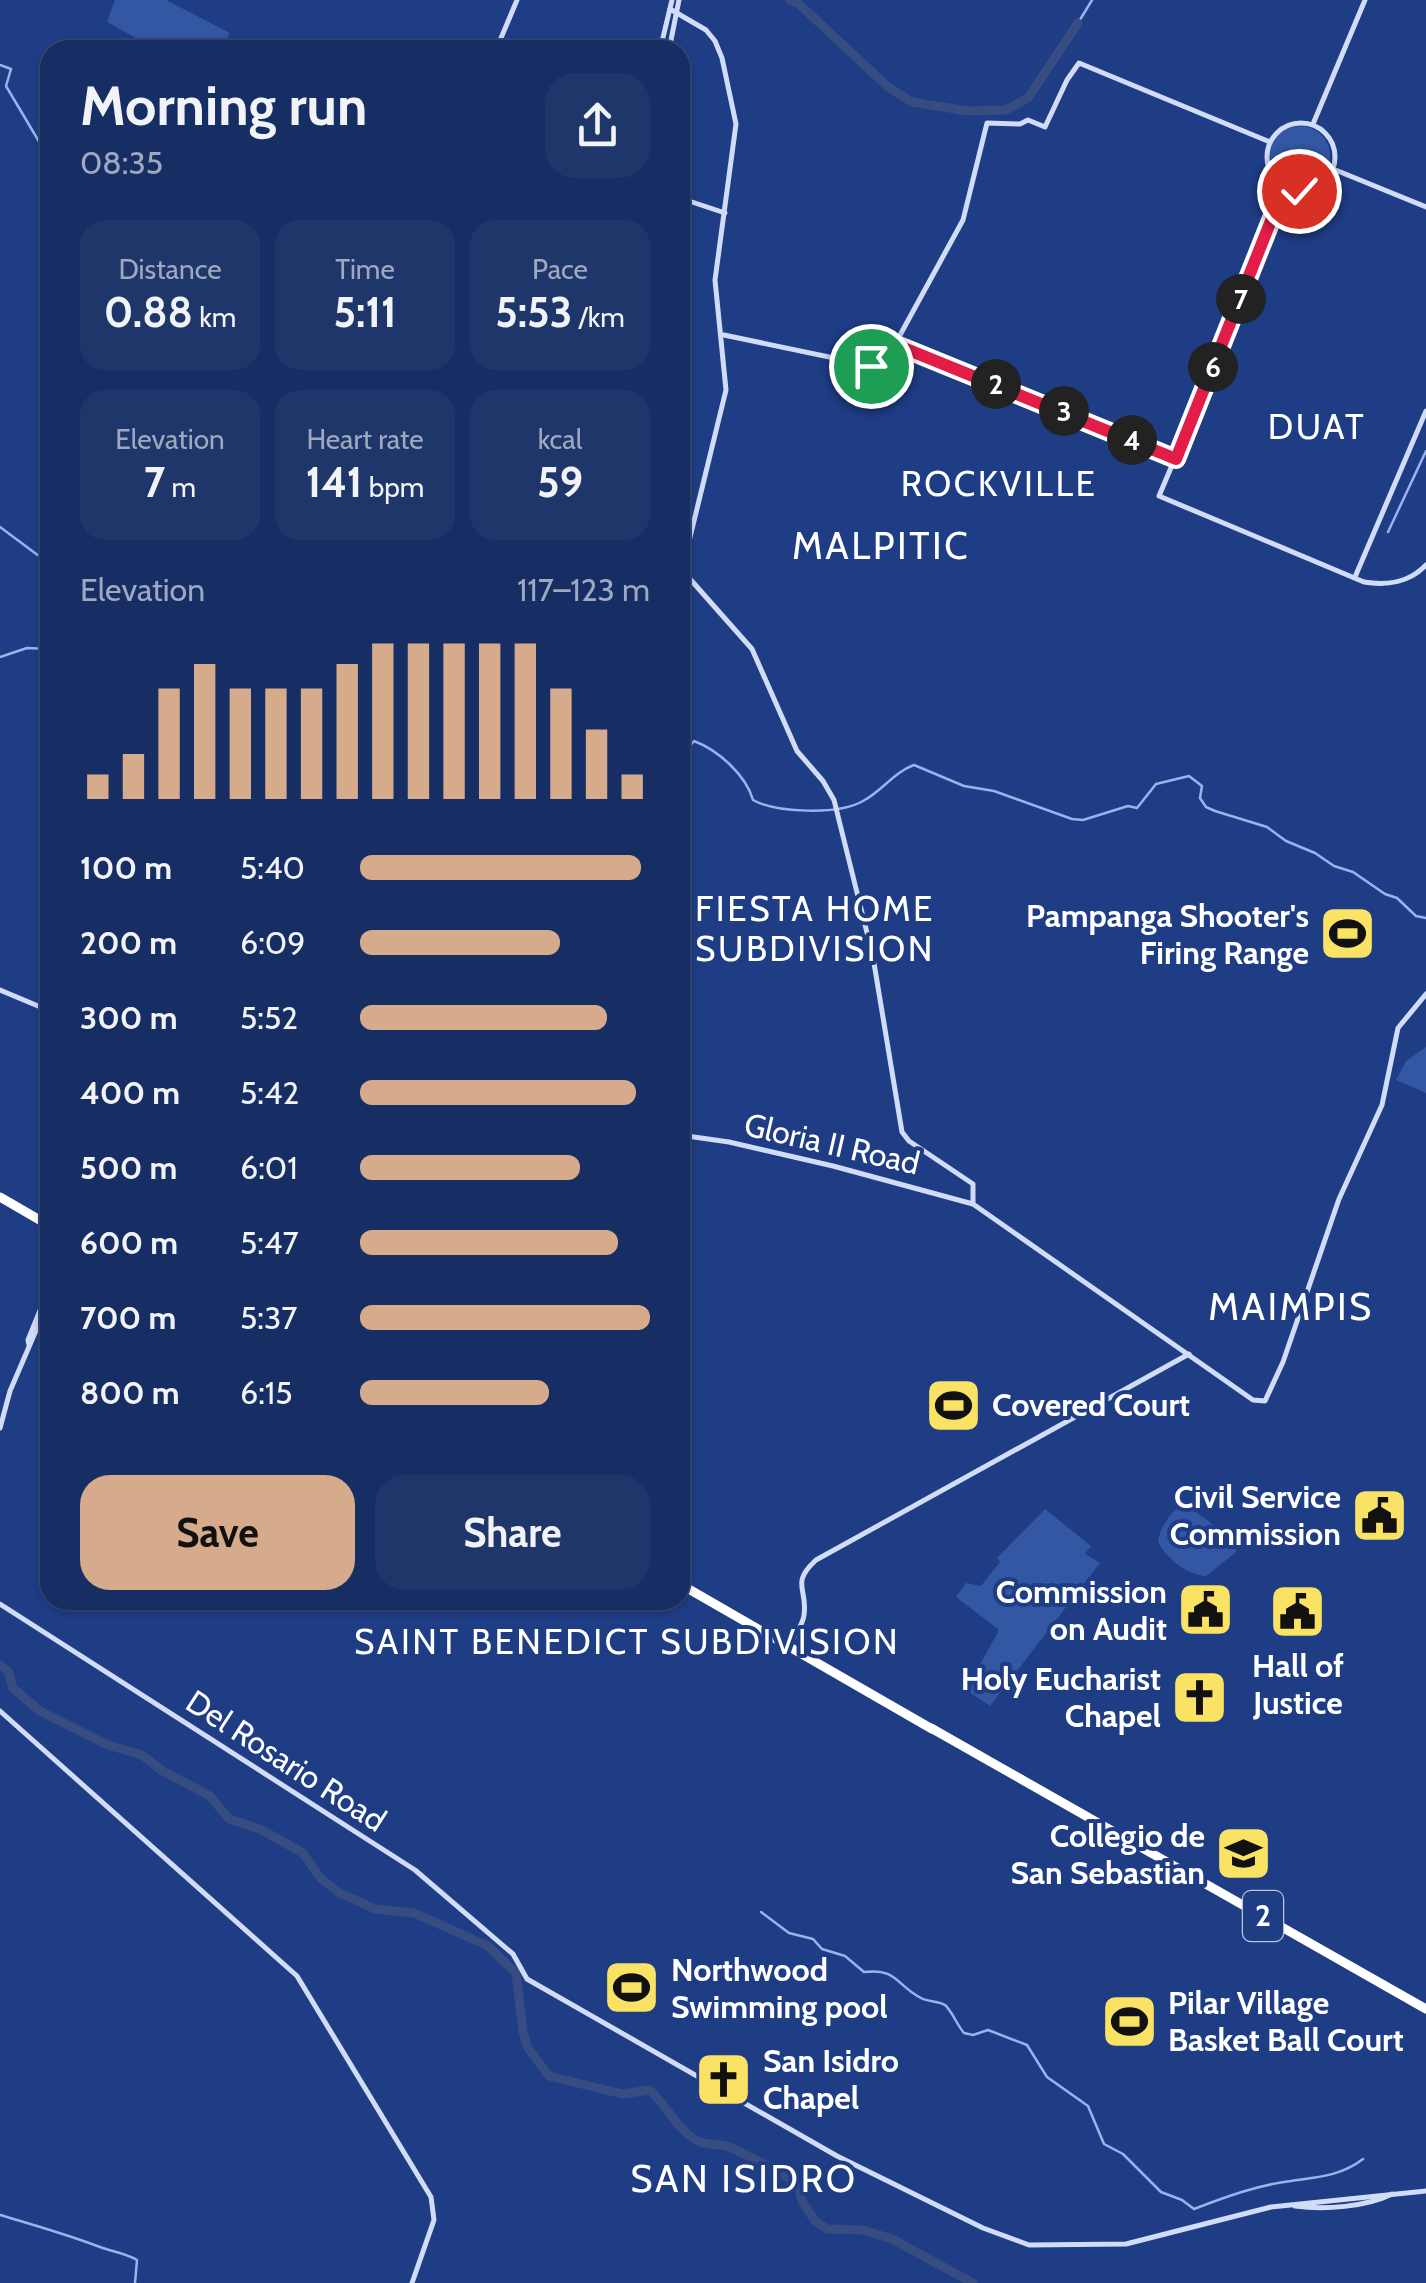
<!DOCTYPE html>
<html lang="en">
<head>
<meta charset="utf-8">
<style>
	body { margin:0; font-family:Cabin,sans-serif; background:#1f366a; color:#f1f3f6; height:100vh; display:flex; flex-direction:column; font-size:38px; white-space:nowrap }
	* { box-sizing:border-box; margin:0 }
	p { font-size:32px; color:#9ea8bf }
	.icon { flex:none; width:55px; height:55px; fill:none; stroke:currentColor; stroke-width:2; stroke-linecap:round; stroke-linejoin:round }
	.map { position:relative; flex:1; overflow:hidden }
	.side { position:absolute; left:40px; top:40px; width:650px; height:1570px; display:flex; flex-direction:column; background:#162e64; border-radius:30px; box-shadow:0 2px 8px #0004,0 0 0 2px #354a78 }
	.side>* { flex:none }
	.pin { position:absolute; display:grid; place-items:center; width:85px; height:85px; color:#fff; margin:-42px; border:5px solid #fff; border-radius:50%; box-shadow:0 2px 10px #0007 }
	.km { position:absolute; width:50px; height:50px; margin:-25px; border-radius:50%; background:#222; color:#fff; font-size:28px; line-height:50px; text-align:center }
	.round { display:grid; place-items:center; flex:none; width:105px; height:105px; border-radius:30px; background:#1f366a }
	.overview { display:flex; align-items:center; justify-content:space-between; height:170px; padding:0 40px }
	h1 { font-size:55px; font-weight:800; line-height:75px }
	.metrics { display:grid; grid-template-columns:repeat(3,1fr); gap:15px; height:170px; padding:10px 40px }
	.metrics div { display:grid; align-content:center; border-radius:25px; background:#1f366a; text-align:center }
	.metrics b { font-size:42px; font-weight:800 }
	.metrics small { font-size:28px; font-weight:400 }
	.metrics p { font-size:28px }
	.chart { height:280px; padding:20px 40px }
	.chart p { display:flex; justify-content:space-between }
	.chart svg { width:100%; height:180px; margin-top:10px; stroke:#d6ab8b; stroke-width:6 }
	.primary-button { display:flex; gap:20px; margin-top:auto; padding:20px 40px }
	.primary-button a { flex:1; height:115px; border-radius:30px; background:#d6ab8b; color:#111; font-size:40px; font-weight:800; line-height:115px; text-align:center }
	.primary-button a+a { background:#1f366a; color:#f1f3f6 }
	ul { padding:0 40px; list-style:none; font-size:32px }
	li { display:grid; grid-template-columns:160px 120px 1fr; align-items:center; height:75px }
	li i { height:25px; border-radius:12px; background:#d6ab8b }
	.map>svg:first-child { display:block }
	.green { fill:#3457a4 }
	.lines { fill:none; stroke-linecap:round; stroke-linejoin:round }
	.stream { stroke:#99b4ec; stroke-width:2.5 }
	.river { stroke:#374d82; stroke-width:9 }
	.secondary { stroke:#d1dcf8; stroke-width:5 }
	.highway { stroke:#fff; stroke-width:9 }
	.route-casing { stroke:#fff; stroke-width:20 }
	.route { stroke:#e11d48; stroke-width:12 }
	.labels { text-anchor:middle; stroke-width:8; stroke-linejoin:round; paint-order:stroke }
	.shield { fill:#1e3d85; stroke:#bcc5da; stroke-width:2.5 }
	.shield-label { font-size:30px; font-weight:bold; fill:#fff }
	.poi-label { font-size:32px; font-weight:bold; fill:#fff; stroke:#1e3d85; text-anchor:end }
	.street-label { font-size:32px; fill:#fff; stroke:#1e3d85 }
	.neighbourhood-label { font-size:35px; letter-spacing:2.5px; fill:#fff; stroke:#1e3d85 }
	.quarter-label { font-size:38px; letter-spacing:2.5px; fill:#fff; stroke:#1e3d85 }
</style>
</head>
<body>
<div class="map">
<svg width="1426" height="2283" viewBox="0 0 1426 2283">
	<rect width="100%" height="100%" fill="#1e3d85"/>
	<g class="green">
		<path d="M115 0H166L230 33 220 50H158L107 22Z"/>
		<circle cx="1300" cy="156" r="30"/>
		<path d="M1426 1047V1093L1396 1080 1406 1061Z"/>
		<path d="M1186 1504 1238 1544 1235 1553 1206 1576C1186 1575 1167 1558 1158 1542 1159 1528 1173 1507 1186 1504Z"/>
		<path d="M1045 1509 1091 1546 1085 1554 1100 1563 990 1706 966 1690 999 1630 956 1597 966 1583 981 1586 1000 1562 997 1558Z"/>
	</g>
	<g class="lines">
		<g class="stream">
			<path d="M1078 23 1092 0"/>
			<path d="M0 65 11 69 6 86 50 160"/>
			<path d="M0 527 47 562 50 572"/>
			<path d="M1388 532 1426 451"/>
			<path d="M0 657 27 648 50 649"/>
			<path d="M680 733 689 743"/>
			<path d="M680 758 694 741C718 750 746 775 753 800 776 813 839 815 863 801 882 791 894 772 914 765L964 786 994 791 1072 819 1083 820 1128 806 1137 808 1156 784 1189 776 1202 786 1200 798 1206 807 1215 811 1267 827 1286 841 1315 853 1334 866 1353 872 1385 894 1397 898 1416 916 1426 918"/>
			<path d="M761 1912 789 1933 813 1939 822 1949 845 1956 864 1972C897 1968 896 1985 921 1998 928 2002 939 2001 945 2005 952 2011 957 2025 964 2033L973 2035 988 2030 1027 2045 1047 2077 1088 2106 1104 2144 1123 2154 1161 2192 1182 2200 1194 2209C1225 2197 1258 2185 1291 2181 1318 2177 1341 2176 1363 2159"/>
			<path d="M0 2215C34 2225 66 2234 100 2247 113 2252 125 2253 137 2260L135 2283"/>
		</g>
		<g class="river">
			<path d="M790 0 798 3 888 87 912 102 968 111 1006 110 1028 98 1078 23"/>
			<path d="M0 1665 8 1671 13 1688 40 1711 108 1745 142 1755 161 1770 210 1796 229 1819 260 1829 303 1853 321 1879 340 1893 375 1909 414 1913 488 1946 516 1973 523 2032 528 2048 549 2076 622 2094 650 2090C667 2106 678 2131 698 2141 707 2146 719 2143 729 2147 753 2157 775 2170 798 2183L802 2201 815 2221 827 2229 863 2230 892 2239 973 2283"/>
		</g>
		<g class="secondary">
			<path d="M670 9 706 30 715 41 722 58 736 124 715 280 726 390 682 570 752 649 797 751 823 781 834 800 873 957 902 1132 909 1141 973 1184V1204"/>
			<path d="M496 50 517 0"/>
			<path d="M660 50 672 0"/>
			<path d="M669 50 679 0"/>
			<circle cx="1301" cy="157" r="34"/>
			<path d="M1313 124 1365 0"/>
			<path d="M1333 169 1426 207"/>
			<path d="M1284 188 1236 314 1159 496 1364 582C1387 586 1410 582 1426 565"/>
			<path d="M680 198 725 213"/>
			<path d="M724 335 882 368 963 220 987 123 1020 124 1028 120 1045 127 1067 80 1079 63 1270 142"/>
			<path d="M894 344 1176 459"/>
			<path d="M1355 577 1426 411"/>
			<path d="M0 990 50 1011"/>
			<path d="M680 1135 729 1142 833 1166 973 1204 1253 1400 1265 1401 1283 1362 1339 1199 1382 1105 1398 1028 1426 994"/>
			<path d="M29 1345 28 1340 50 1286"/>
			<path d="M0 1428 10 1391 50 1298"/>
			<path d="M0 1604 415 1870 513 1954 527 1979 837 2156 983 2228 1029 2245 1126 2244 1271 2207 1426 2191"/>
			<path d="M788 1646C794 1637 803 1625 804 1615 808 1588 790 1584 816 1560L1189 1354"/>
			<path d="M0 1711 297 1976 431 2197 434 2220 412 2283"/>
			<path d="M1295 2206C1324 2210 1366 2207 1392 2194"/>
		</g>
		<g class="highway">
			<path d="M0 1197 50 1226"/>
			<path d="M680 1584 932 1729"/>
			<path d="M931 1728 1426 2009"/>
		</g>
	</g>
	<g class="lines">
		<defs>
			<path id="route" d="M871 366 882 368 894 344 1176 459 1284 188 1299 191"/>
		</defs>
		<use href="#route" class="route-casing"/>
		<use href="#route" class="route"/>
	</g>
	<defs>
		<symbol id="stadium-square" viewBox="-11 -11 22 22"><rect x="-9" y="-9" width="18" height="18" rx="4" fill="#f9e264" stroke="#1e3d85"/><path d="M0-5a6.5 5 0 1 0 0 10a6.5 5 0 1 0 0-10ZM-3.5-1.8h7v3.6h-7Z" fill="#111"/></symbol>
		<symbol id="civic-square" viewBox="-11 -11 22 22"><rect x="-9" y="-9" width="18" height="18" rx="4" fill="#f9e264" stroke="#1e3d85"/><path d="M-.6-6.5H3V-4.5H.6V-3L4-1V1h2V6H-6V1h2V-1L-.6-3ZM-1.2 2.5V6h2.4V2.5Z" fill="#111"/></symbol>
		<symbol id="church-square" viewBox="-11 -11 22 22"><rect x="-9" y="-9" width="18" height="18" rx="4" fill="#f9e264" stroke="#1e3d85"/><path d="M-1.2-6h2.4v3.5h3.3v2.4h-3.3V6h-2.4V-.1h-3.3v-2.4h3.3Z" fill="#111"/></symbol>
		<symbol id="university-square" viewBox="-11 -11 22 22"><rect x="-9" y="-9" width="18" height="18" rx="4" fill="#f9e264" stroke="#1e3d85"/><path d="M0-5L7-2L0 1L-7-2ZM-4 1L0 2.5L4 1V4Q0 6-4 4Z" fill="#111"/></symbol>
	</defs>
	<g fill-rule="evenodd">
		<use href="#stadium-square" x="1316" y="902" width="63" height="63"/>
		<use href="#stadium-square" x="922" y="1374" width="63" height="63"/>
		<use href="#civic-square" x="1348" y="1484" width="63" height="63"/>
		<use href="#civic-square" x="1174" y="1578" width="63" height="63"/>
		<use href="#civic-square" x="1266" y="1580" width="63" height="63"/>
		<use href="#church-square" x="1168" y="1666" width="63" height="63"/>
		<use href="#university-square" x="1212" y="1822" width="63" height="63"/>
		<use href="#stadium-square" x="600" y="1956" width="63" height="63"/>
		<use href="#stadium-square" x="1098" y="1990" width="63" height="63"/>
		<use href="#church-square" x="692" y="2048" width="63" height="63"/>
	</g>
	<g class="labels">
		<rect class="shield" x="1243" y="1891" width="40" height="50" rx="8"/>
		<g class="shield-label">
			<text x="1263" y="1926">2</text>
		</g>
		<g class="poi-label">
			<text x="1309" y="927">Pampanga Shooter's<tspan x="1309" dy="37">Firing Range</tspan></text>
			<text x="992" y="1416" text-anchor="start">Covered Court</text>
			<text x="1341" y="1508">Civil Service<tspan x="1341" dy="37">Commission</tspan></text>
			<text x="1167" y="1603">Commission<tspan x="1167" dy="37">on Audit</tspan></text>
			<text x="1298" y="1677" text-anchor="middle">Hall of<tspan x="1298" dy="37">Justice</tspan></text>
			<text x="1161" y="1690">Holy Eucharist<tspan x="1161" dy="37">Chapel</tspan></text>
			<text x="1205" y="1847">Collegio de<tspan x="1205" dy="37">San Sebastian</tspan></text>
			<text x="671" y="1981" text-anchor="start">Northwood<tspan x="671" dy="37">Swimming pool</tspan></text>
			<text x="1168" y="2014" text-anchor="start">Pilar Village<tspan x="1168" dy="37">Basket Ball Court</tspan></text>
			<text x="763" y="2072" text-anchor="start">San Isidro<tspan x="763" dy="37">Chapel</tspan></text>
		</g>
		<g class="street-label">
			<text transform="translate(832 1144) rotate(13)" y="11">Gloria II Road</text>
			<text transform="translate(286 1761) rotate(33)" y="11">Del Rosario Road</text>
		</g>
		<g class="neighbourhood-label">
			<text x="1317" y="439">DUAT</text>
			<text x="999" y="496">ROCKVILLE</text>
			<text x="815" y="921">FIESTA HOME<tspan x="815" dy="40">SUBDIVISION</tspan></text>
			<text x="627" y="1654">SAINT BENEDICT SUBDIVISION</text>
		</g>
		<g class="quarter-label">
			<text x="881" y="559">MALPITIC</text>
			<text x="1291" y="1320">MAIMPIS</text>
			<text x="744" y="2192">SAN ISIDRO</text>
		</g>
	</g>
</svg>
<div class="pin" style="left:871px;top:366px;background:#1e9e55"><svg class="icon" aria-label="arrive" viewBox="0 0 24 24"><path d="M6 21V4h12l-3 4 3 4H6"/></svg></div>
<div class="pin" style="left:1299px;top:191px;background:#d93025"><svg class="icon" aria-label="check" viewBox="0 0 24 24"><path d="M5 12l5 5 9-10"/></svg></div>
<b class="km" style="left:996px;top:384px">2</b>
<b class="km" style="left:1064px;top:411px">3</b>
<b class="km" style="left:1132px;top:440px">4</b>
<b class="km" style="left:1213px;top:367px">6</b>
<b class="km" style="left:1241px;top:299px">7</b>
<section class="side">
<div class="overview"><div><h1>Morning run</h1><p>08:35</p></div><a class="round"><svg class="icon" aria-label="share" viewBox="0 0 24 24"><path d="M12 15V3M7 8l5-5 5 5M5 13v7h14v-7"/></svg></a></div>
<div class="metrics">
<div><p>Distance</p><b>0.88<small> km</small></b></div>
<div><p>Time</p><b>5:11</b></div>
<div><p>Pace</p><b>5:53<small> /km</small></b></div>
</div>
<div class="metrics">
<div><p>Elevation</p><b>7<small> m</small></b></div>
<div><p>Heart rate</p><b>141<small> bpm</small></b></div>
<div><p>kcal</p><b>59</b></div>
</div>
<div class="chart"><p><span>Elevation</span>117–123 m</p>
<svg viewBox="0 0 160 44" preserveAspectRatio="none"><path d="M5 44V38M15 44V33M25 44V17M35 44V11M45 44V17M55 44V17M65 44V17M75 44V11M85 44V6M95 44V6M105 44V6M115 44V6M125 44V6M135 44V17M145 44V27M155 44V38"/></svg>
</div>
<ul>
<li><b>100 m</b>5:40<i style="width:97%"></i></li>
<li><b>200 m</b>6:09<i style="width:69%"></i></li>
<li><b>300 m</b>5:52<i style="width:85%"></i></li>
<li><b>400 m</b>5:42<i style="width:95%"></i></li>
<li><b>500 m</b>6:01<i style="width:76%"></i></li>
<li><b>600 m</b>5:47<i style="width:89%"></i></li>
<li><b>700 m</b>5:37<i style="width:100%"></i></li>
<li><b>800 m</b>6:15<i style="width:65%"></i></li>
</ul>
<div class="primary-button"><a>Save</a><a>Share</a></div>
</section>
</div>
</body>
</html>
